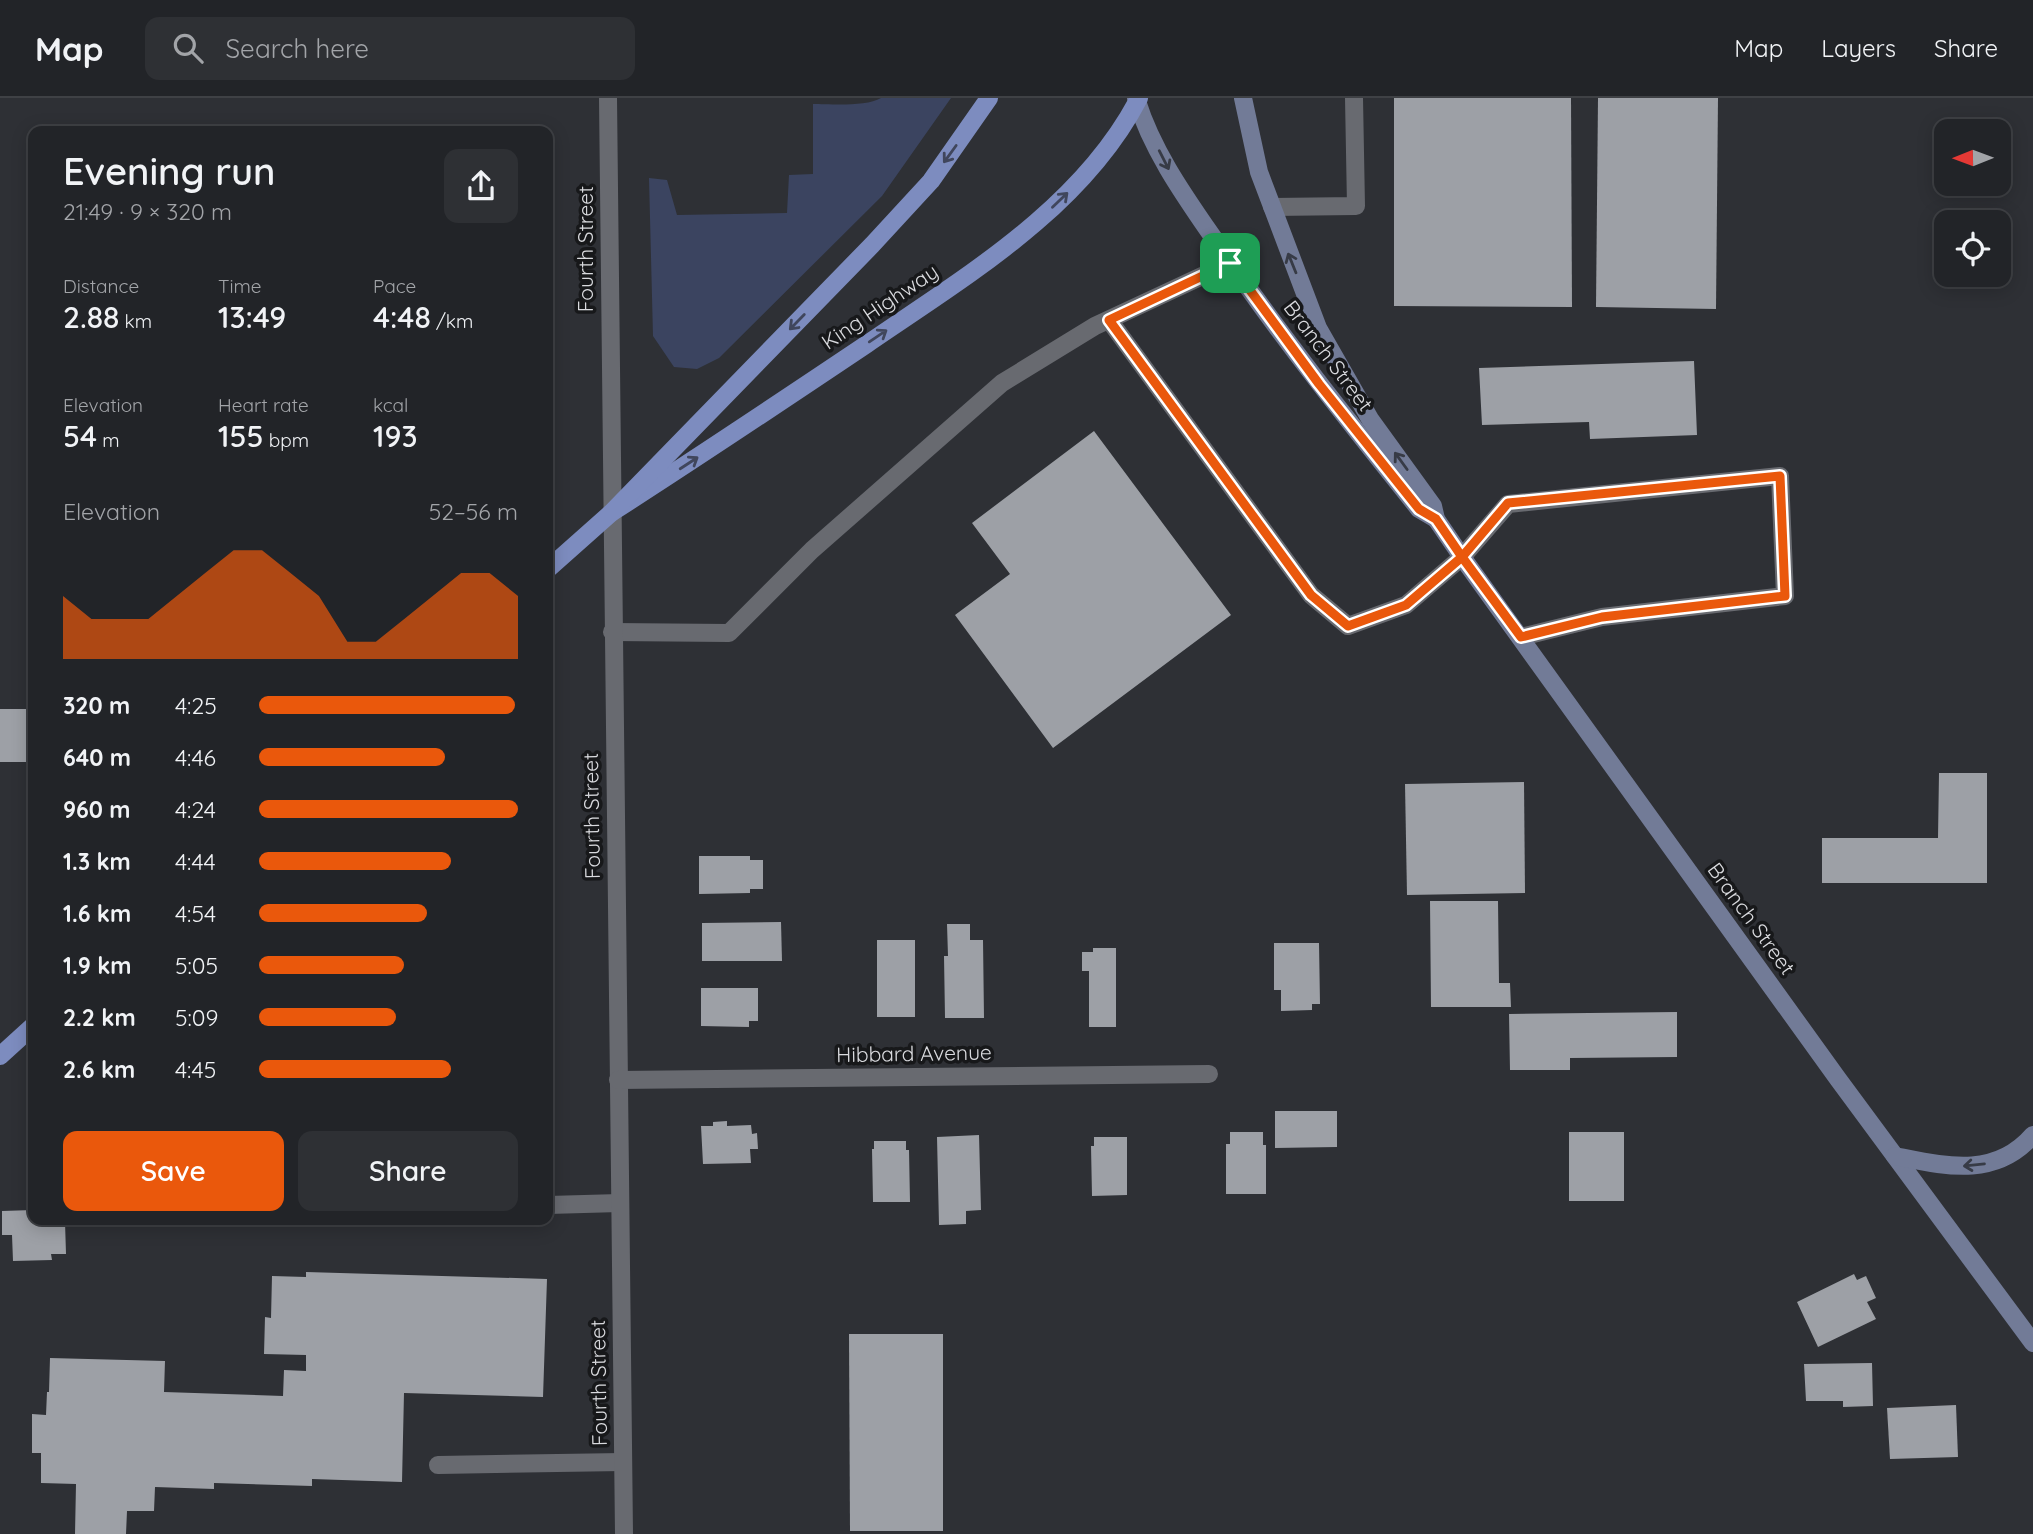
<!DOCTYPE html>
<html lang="en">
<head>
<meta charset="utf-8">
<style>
	body { margin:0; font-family:Quicksand,sans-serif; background:#2e3034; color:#f1f3f6; height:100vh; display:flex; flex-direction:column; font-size:26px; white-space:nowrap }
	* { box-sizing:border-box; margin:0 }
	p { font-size:23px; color:#a2a4a8 }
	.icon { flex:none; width:38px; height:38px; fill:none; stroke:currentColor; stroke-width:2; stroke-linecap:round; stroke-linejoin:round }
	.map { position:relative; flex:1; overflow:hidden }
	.side { position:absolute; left:28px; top:28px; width:525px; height:1099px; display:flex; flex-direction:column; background:#222428; border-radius:14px; box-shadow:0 4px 18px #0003,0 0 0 2px #3f4145 }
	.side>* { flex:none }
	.needle { width:46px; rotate:269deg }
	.buttons { position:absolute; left:1934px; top:21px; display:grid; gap:14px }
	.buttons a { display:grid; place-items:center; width:77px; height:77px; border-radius:14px; background:#222428; box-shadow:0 4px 18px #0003,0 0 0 2px #3f4145; font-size:35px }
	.pin { position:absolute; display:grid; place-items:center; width:60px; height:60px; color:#fff; margin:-30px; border-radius:14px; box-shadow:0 4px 10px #0006 }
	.round { display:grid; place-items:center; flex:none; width:74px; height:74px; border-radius:14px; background:#2e3034 }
	.summary { display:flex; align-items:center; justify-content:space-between; height:119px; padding:0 35px }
	h1 { font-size:38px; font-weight:600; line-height:52px }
	.figures { display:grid; grid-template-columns:repeat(3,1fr); gap:10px; height:119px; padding:7px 35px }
	.figures div { display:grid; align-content:center }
	.figures b { font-size:30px; font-weight:600 }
	.figures small { font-size:19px; font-weight:400 }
	.figures p { font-size:19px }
	.chart { height:196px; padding:14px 35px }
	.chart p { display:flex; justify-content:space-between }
	.chart svg { width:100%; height:126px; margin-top:7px; fill:#ea580c; opacity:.7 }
	.primary-button { display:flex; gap:14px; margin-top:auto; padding:14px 35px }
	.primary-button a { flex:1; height:80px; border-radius:14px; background:#ea580c; color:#fff; font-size:28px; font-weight:600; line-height:80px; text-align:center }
	.primary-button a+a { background:#2e3034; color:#f1f3f6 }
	ul { padding:0 35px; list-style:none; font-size:23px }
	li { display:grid; grid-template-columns:112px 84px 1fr; align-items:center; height:52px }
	li i { height:18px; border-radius:9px; background:#ea580c }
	header { display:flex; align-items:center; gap:42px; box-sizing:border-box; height:98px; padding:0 35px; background:#222428; border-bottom:2px solid #3f4145 }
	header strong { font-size:33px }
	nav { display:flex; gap:38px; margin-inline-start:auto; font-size:24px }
	.search { width:490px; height:63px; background:#2e3034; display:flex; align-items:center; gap:18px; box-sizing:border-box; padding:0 24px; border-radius:14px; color:#a2a4a8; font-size:26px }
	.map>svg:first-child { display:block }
	.green { fill:#3b4460 }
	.building { fill:#9da0a6 }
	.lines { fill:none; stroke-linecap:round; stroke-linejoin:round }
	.lane { stroke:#686a70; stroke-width:18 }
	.street { stroke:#686a70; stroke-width:18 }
	.secondary { stroke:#727b97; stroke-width:18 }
	.primary { stroke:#7d8cbf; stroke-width:18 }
	.oneway { stroke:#40465c }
	.oneway2 { stroke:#373b46 }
	.route-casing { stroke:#fff; stroke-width:14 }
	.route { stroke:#ea580c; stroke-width:9 }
	.labels { text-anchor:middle; stroke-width:7; stroke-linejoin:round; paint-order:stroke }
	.street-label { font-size:21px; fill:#d9dade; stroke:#17181a }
</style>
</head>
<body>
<header>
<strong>Map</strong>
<div class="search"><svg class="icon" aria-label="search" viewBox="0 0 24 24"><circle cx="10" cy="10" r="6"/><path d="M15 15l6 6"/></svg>Search here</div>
<nav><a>Map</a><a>Layers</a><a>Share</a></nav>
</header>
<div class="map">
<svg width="2033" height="1436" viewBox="0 0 2033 1436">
	<rect width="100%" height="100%" fill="#2e3035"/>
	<path class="green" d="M881 0H951L882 98 719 260 697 271 674 269 653 238 649 80 667 82 677 117 787 115 789 77 813 76V6C830 6 866 9 881 0Z"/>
	<g class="building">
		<path d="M1394 0H1571L1572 209 1394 208Z"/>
		<path d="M1598 0H1718L1716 211 1596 209Z"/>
		<path d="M1694 263 1697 337 1590 341 1589 324 1482 327 1479 270Z"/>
		<path d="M1094 333 1231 517 1053 650 955 517 1010 476 972 425Z"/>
		<rect x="0" y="611" width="33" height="53"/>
		<path d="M1939 675H1987V785H1822V740H1938Z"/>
		<path d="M1524 684 1525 795 1407 797 1405 686Z"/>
		<path d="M699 758H750V762H763V791H750V795L699 796Z"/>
		<path d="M1430 803H1498L1499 885H1510L1511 909H1431Z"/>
		<path d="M781 824 782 863H702V825Z"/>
		<path d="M947 826H970V842H983L984 920H945L944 858H948Z"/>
		<rect x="877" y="842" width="38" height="77"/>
		<path d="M1274 845H1319L1320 906H1312V912L1281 913V892H1274Z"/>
		<path d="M1093 850H1116V929H1089V873H1082V854H1093Z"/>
		<path d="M701 890H758V923H749V929L701 928Z"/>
		<path d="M1677 914V959L1570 960V972H1510L1509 916Z"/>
		<path d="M1275 1013H1337V1049L1275 1050Z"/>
		<path d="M727 1023V1028L751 1027 752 1036 757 1035 758 1051H750L751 1065 703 1066 701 1028H713V1024Z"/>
		<path d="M1230 1034H1263V1047H1266V1096H1226V1046H1230Z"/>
		<rect x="1569" y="1034" width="55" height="69"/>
		<path d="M979 1037 981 1112 966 1113V1126L939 1127 937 1039Z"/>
		<path d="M1094 1039H1127V1097L1092 1098 1091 1048H1094Z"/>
		<path d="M874 1043H906V1052H909L910 1104H873L872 1051H874Z"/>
		<path d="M33 1112V1122L65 1124 66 1156H51L52 1162 13 1163 12 1137H2V1113Z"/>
		<path d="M306 1174 547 1181 543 1299 404 1295 402 1384 312 1381V1388L214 1385V1391L155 1389 154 1413H127L126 1436H75L76 1386 41 1385V1355H32V1316L46 1317 47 1294H49L50 1260 165 1263 164 1294 283 1298 284 1272 306 1273V1257L264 1256 265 1219 271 1220 272 1178 306 1179Z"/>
		<path d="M1854 1176 1857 1182 1866 1178 1876 1200 1867 1204 1876 1221 1818 1249 1797 1204Z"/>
		<path d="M849 1236H943V1433H850Z"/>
		<path d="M1872 1265 1873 1308 1843 1309V1303H1806L1804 1266Z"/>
		<path d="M1956 1307 1958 1359 1890 1361 1887 1310Z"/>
	</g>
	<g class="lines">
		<g class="lane">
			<path d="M1272 109 1356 108 1354 0"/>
			<path d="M1109 222 1311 497 1348 528 1406 507 1462 459 1508 406 1780 378 1785 498 1602 519 1521 539"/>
			<path d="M612 534 729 535 812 452 1002 285 1095 228 1230 165"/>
			<path d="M548 1107 620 1105"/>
			<path d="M438 1367 623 1364"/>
		</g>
		<g class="street">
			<path d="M608 0 624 1436"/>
			<path d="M618 982 1209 976"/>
		</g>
		<g class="secondary">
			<path d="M1136 0C1152 54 1188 103 1219 148 1281 239 1350 325 1419 411L1436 421"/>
			<path d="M1243 0 1259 74 1318 230 1370 321 1433 408 1436 421 1462 459 1838 981 2033 1245"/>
			<path d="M1895 1058C1945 1068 1995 1081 2033 1037"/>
		</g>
		<g class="primary">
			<path d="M611 415C697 360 782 303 867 246 966 178 1082 110 1139 0"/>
			<path d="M548 471 611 415 872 147 931 83 989 0"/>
			<path d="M0 958 33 928"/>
		</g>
	</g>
	<defs><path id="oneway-shaft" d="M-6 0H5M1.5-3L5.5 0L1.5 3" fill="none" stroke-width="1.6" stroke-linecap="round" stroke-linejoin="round" transform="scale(1.75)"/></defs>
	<g class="oneway">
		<use href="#oneway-shaft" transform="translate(950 56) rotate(126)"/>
		<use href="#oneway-shaft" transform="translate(1060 102) rotate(-44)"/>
		<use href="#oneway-shaft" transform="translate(797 224) rotate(134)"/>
		<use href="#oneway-shaft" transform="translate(878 238) rotate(-34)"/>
		<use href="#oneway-shaft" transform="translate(689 365) rotate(-33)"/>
	</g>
	<g class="oneway2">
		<use href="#oneway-shaft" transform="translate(1164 62) rotate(63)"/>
		<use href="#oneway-shaft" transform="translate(1292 165) rotate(-112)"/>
		<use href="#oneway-shaft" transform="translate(1401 363) rotate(-126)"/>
		<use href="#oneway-shaft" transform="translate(1974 1067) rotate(174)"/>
	</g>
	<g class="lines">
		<defs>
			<path id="route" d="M1230 165 1109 222 1311 497 1348 528 1406 507 1462 459 1521 539 1602 519 1785 498 1780 378 1508 405 1462 459 1436 421 1419 411 1319 286 1230 165"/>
		</defs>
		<use href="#route" class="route-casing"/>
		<use href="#route" class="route"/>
	</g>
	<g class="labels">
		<g class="street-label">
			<text transform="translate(586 151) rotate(-90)" y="7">Fourth Street</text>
			<text transform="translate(880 209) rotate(-34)" y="7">King Highway</text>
			<text transform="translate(1328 258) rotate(53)" y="7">Branch Street</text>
			<text transform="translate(592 718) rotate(-91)" y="7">Fourth Street</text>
			<text transform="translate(1751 821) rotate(54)" y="7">Branch Street</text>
			<text transform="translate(914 956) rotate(-1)" y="7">Hibbard Avenue</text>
			<text transform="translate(599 1285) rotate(-91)" y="7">Fourth Street</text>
		</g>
	</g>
</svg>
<div class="buttons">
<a><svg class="needle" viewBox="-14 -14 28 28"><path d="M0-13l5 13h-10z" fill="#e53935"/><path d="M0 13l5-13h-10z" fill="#a2a4a8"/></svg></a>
<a><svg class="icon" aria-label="locate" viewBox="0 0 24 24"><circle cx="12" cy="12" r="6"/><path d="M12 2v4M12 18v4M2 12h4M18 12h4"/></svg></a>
</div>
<div class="pin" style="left:1230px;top:165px;background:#1e9e55"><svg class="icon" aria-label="arrive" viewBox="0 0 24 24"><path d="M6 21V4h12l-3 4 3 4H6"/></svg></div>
<section class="side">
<div class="summary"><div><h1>Evening run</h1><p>21:49 · 9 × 320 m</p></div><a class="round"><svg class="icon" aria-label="share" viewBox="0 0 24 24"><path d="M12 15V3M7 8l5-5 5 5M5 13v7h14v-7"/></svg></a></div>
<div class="figures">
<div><p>Distance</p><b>2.88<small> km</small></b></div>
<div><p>Time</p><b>13:49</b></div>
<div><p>Pace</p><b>4:48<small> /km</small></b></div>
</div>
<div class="figures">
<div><p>Elevation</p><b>54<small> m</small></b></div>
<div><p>Heart rate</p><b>155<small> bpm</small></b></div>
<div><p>kcal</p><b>193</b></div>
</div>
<div class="chart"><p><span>Elevation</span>52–56 m</p>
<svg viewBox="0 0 160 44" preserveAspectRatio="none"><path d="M0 44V22L10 30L20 30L30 30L40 22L50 14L60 6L70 6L80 14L90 22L100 38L110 38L120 30L130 22L140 14L150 14L160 22V44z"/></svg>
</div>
<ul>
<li><b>320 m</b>4:25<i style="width:99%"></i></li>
<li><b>640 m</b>4:46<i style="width:72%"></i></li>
<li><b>960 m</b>4:24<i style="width:100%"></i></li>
<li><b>1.3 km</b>4:44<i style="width:74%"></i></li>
<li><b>1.6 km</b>4:54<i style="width:65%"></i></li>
<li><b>1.9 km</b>5:05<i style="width:56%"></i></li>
<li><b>2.2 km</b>5:09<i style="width:53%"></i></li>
<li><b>2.6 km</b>4:45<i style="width:74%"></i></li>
</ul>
<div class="primary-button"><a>Save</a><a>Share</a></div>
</section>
</div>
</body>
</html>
